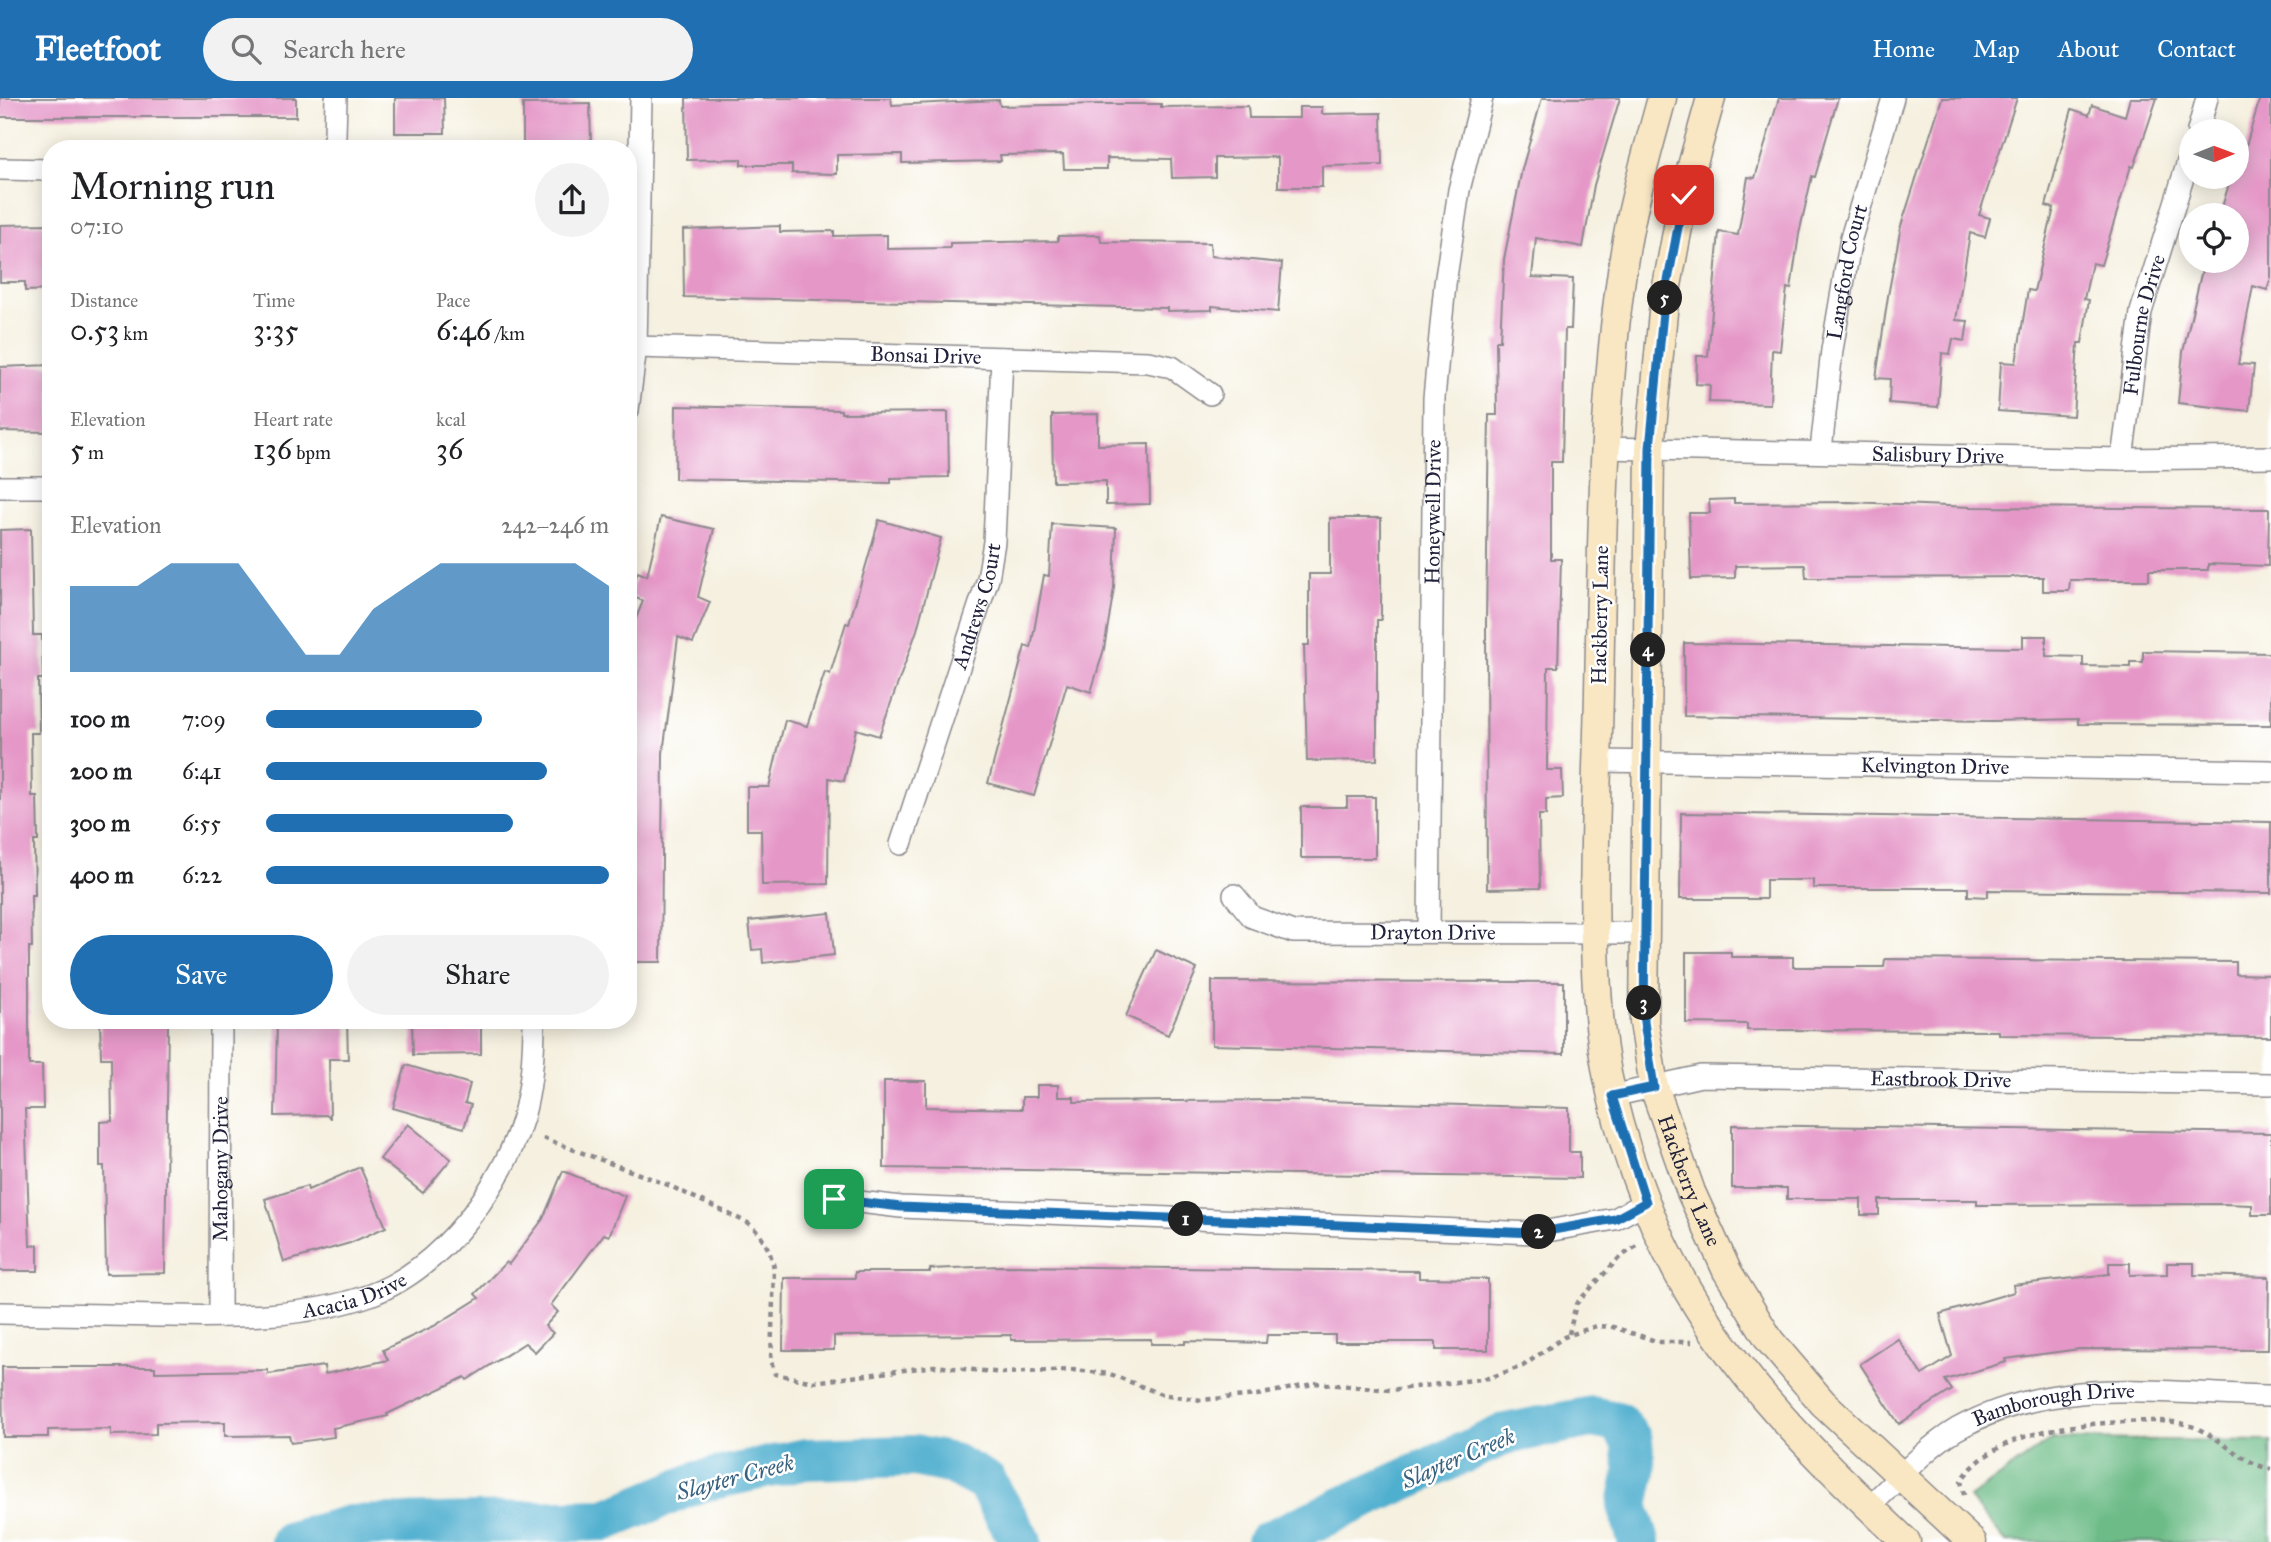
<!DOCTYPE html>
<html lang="en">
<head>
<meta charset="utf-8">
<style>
	body { margin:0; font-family:"IM FELL Great Primer",serif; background:#f2f2f2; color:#202124; height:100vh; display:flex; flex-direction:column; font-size:26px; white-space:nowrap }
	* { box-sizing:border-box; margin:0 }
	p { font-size:23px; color:#757577 }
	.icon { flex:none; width:38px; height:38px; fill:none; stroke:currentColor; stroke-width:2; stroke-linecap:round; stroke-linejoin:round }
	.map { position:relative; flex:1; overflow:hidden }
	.side { position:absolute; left:42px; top:42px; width:595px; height:889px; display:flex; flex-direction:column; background:#fff; border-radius:28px; box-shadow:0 4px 18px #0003 }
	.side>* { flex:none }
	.needle { width:46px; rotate:89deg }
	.buttons { position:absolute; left:2179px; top:21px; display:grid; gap:14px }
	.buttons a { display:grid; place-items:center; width:70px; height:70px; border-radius:50%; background:#fff; box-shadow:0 4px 18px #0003; font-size:35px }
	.pin { position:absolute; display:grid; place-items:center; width:60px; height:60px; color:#fff; margin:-30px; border-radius:14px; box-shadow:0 4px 10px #0006 }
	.km { position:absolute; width:35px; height:35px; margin:-18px; border-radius:50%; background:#222; color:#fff; font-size:19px; line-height:35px; text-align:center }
	.round { display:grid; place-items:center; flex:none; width:74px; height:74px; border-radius:37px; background:#f2f2f2 }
	.overview { display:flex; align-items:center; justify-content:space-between; height:119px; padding:0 28px }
	h1 { font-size:38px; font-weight:600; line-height:52px }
	.figures { display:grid; grid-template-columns:repeat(3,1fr); gap:10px; height:119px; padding:7px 28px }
	.figures div { display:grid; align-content:center }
	.figures b { font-size:30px; font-weight:600 }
	.figures small { font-size:19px; font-weight:400 }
	.figures p { font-size:19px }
	.chart { height:196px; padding:14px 28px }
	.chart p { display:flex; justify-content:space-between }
	.chart svg { width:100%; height:126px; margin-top:7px; fill:#1f6fb2; opacity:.7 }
	.button { display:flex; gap:14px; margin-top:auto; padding:14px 28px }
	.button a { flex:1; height:80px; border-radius:42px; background:#1f6fb2; color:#fff; font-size:28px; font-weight:600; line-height:80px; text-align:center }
	.button a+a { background:#f2f2f2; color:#202124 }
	ul { padding:0 28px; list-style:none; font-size:23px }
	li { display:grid; grid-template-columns:112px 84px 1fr; align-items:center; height:52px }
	li i { height:18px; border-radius:9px; background:#1f6fb2 }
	header { display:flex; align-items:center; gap:42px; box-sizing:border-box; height:98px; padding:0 35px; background:#1f6fb2; color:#fff }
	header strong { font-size:33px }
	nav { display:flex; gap:38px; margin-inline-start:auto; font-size:24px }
	.search { width:490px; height:63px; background:#f2f2f2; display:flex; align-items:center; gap:18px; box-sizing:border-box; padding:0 24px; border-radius:38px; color:#757577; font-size:26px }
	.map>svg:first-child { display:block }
	.forest { fill:#6dbc87; stroke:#486f61; stroke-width:2 }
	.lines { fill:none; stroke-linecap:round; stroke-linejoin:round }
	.river { stroke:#50afcf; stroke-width:42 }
	.building { fill:#e598c8 }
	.street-casing { stroke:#8c898d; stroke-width:24 }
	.secondary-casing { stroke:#8c898d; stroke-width:31 }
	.path { stroke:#8c898d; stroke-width:4.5; stroke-dasharray:5 5; stroke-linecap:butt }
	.street { stroke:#fff; stroke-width:21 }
	.secondary { stroke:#f9e7c3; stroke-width:28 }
	.route-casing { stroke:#fff; stroke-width:14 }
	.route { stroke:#1f6fb2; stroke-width:9 }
	.labels { text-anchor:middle; stroke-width:5; stroke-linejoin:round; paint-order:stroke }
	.street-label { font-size:21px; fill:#22223b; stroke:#fff }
	.water-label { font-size:23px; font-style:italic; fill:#37617e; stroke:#fff }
</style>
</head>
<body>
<header>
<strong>Fleetfoot</strong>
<div class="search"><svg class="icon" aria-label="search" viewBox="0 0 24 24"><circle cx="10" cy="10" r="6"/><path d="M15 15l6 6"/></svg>Search here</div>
<nav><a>Home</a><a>Map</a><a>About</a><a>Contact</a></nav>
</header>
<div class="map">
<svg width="2271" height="1444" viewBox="0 0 2271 1444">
	<rect width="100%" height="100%" fill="#fff"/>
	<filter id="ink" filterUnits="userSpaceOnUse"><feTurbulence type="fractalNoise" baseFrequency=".0143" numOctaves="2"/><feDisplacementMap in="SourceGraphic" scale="14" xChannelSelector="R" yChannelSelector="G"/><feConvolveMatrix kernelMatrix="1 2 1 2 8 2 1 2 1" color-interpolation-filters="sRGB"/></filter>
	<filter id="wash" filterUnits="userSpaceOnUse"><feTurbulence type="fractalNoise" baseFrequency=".00686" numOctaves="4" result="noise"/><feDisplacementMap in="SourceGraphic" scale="28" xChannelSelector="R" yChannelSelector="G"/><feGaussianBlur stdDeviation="1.57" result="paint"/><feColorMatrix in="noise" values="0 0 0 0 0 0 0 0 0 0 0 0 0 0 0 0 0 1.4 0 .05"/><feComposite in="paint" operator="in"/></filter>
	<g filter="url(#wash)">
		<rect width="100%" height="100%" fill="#f5f0df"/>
		<path class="forest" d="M2052 1341 2271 1343V1444H2006L1969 1400Z"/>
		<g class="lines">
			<g class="river">
				<path d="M291 1444 350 1428 606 1422 698 1384 806 1361 914 1358 953 1366 986 1384 1021 1444"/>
				<path d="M1267 1444 1505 1336 1592 1319 1617 1324 1632 1343 1635 1374 1628 1407 1639 1444"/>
			</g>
		</g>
		<g id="blocks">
			<g class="building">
				<rect x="0" y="0" width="296" height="19"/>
				<path d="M395 0H444L445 35H395Z"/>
				<path d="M686 0H891L892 7 999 2 1000 8 1105 6H1161V9L1248 8 1249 20H1299V9H1322V16L1381 15 1382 67 1322 68V89H1278V59L1215 60V79L1172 80 1171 61 1107 60V71H1064L1063 56 1000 57 1001 63 902 65V56L837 57V76L792 75V67H741V61L687 62Z"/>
				<path d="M1542 0H1620L1594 87 1583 149 1536 140 1532 179 1573 181 1571 231H1565L1562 364H1551V461H1561L1558 569H1548L1547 672H1562L1563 700 1546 701V717H1539L1540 790 1487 791 1486 524 1489 317H1497L1496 243H1500L1504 161 1522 71Z"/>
				<path d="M1779 0H1838L1815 79 1812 78 1799 136 1791 191 1787 190 1780 253 1772 252 1770 306 1709 304 1710 287 1696 286 1697 258H1708L1719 134 1738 137 1748 79 1755 80Z"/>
				<path d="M1942 0H2017L1979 117 1990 120 1985 139 1970 135 1956 222 1968 223 1965 243 1953 241 1950 256 1942 255 1938 309 1889 305 1890 281 1876 280 1888 198 1901 128Z"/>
				<path d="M2130 0H2157L2134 69 2131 68 2101 167 2092 165 2084 201 2089 202 2082 245H2078L2073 318 1998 313 2001 264 2016 265 2028 192 2034 193 2054 110 2046 108 2072 11 2089 17 2092 7 2125 18Z"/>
				<path d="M2260 0H2271V180L2267 192 2253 188 2238 266 2254 267 2249 313 2178 305 2183 254 2204 163H2236V117L2220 116 2231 79H2237Z"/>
				<path d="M590 5 591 49 523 50V6Z"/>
				<path d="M51 126V192L25 193V184H0V127Z"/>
				<path d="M780 128V134L834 133V138L887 137V151L950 150V145L1058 143V138L1100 137 1101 144 1210 145 1211 158 1282 165 1278 214 1212 208V212L1167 213V210L684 199 683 132Z"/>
				<path d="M51 267V334L0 333V269Z"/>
				<path d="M676 308 841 312V315L948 314 949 379 891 380V385L675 381Z"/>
				<path d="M1098 316V347L1149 346 1150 406 1106 407V383L1053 384 1052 317Z"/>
				<path d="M1734 401V405L1850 404 1971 409 2269 411 2268 468 2208 466V472H2149V482H2070L2069 493H2043V479L1806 480 1805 467 1735 468V480L1691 481 1689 415H1710L1709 402Z"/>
				<path d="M661 419 714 431 698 499 710 504 693 545 678 539 670 603 663 655 661 864H628V540L643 503 629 497 638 474 647 478Z"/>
				<path d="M1330 420H1381V522H1377V662L1307 663 1304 547H1309V476H1330Z"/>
				<path d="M879 422 941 440 917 532 879 638 856 631 844 683 829 680 828 786 762 787 761 732H747V689H769L785 622 807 628 825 574 830 576 846 525 849 526Z"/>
				<path d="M1052 426 1116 430 1114 490 1104 551 1091 594 1067 586 1034 698 988 685 1025 548 1031 550 1044 477 1049 478Z"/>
				<path d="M31 431 33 537H42L43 581H38L39 635H31L32 698H37L38 743H34L35 797H31L32 849H29V967H42L43 1011H25L30 1148 38 1147V1173H0V432Z"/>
				<path d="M2023 538H2046V558L2083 559V568L2130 569V564H2143V553L2271 555V627L2078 626V621L1992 623 1684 618V545L2023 550Z"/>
				<path d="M1347 699H1375V760H1301V709H1347Z"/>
				<path d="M1681 715 2271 724V795L1988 792V799L1968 798V790H1813V782H1766V801H1680Z"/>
				<path d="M830 815 834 857 763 865 762 851 752 852 749 823Z"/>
				<path d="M1156 852 1197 871 1168 937 1126 918Z"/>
				<path d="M1686 854H1731V859H1793V869H1884L1885 861 2236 864V876L2271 877V939L1999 937V933L1747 932V926L1686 925Z"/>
				<path d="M1212 883 1564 884V956L1212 947Z"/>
				<path d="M100 922H168L165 1175 106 1176 104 1068H100V1024L112 1023 111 960H101Z"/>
				<path d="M277 922H347L348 961H329L330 1020 326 1017 275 1018Z"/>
				<path d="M412 922H481V956L413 957Z"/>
				<path d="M406 967 470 986 465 1005 471 1007 464 1030 393 1010Z"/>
				<path d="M884 983H926V1009L1022 1011V999H1037V987H1058V999H1074V1004L1286 1002 1569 1010V1054H1580V1080L884 1070Z"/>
				<path d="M408 1026 451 1061 423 1095 380 1061Z"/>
				<path d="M1732 1027 2271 1035V1117H2252V1107L2225 1106 1977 1107V1102H1879V1117H1861V1101H1787V1090H1732Z"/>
				<path d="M360 1069 386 1129 350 1145 284 1164 265 1101 307 1088 308 1092Z"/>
				<path d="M563 1073 625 1098 609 1138 604 1136 551 1207 558 1214 545 1228 553 1235 535 1254 525 1245 467 1282 465 1279 387 1316 388 1318 333 1330 334 1339 291 1345 289 1337 225 1338V1324L156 1325V1336L111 1337V1331L48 1332V1339H3L2 1269H155V1274L268 1272V1276L324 1268 325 1276 388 1262 383 1252 434 1228 479 1200 475 1196 506 1164 509 1166 543 1121Z"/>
				<path d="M2109 1165H2130V1177L2167 1176V1165H2194V1177L2269 1179 2268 1252 2079 1251 2005 1261 2006 1264 1945 1282 1952 1292 1899 1326 1860 1266 1898 1241 1922 1277 1952 1258 1940 1216 2014 1194 2013 1187 2109 1176Z"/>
				<path d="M1000 1168 1419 1173V1180L1488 1181V1252H1436V1244H1335V1237H1267L1266 1245 1185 1243V1246H1151V1241L1011 1242V1237L834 1238V1252H783L784 1180H855V1174H930V1171Z"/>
			</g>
		</g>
	</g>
	<g filter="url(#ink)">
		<use href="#blocks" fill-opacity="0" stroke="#8c898d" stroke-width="2"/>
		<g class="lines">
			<defs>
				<g id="street">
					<path d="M2198 33 2207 0"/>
					<path d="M330 51 335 38 336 0"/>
					<path d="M0 71 51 72"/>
					<path id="s1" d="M636 249 1148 264 1172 269 1210 296"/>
					<path d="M628 312 636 249 641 0"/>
					<path id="s2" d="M1604 350 2122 361 2271 359"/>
					<path id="s3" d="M1821 352 1832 252 1851 140 1893 0"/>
					<path id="s4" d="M2122 361 2141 214 2191 54"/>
					<path d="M0 389H51"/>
					<path id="s5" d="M1597 663 2271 673"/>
					<path id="s6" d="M901 746 988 481 994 444 1002 260"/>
					<path id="s7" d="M1234 797 1252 819 1293 834 1645 835"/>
					<path id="s8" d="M1429 834 1434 300 1445 186 1459 92 1482 0"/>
					<path id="s9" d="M1612 998 1701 978 2271 986"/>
					<path d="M834 1101 901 1109 1536 1135 1615 1121 1646 1104"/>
					<path id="s10" d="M0 1215C53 1216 106 1217 160 1218 231 1219 302 1221 370 1197 414 1181 453 1144 479 1107 523 1044 534 998 534 922"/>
					<path id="s11" d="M220 1218 221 922"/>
					<path id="s12" d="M1869 1409C1896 1383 1925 1350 1957 1331 2055 1276 2164 1296 2271 1298"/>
				</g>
				<g id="secondary">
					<path d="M1662 0C1647 55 1631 110 1623 166 1602 308 1602 451 1599 593 1597 704 1589 818 1600 928 1607 996 1629 1067 1656 1130 1711 1257 1807 1350 1906 1444"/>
					<path id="s13" d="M1711 0 1684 97 1664 204 1650 350 1644 924 1654 989 1691 1094 1727 1173 1770 1243 1823 1305 1972 1444"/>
				</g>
			</defs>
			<use href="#street" class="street-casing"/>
			<use href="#secondary" class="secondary-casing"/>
			<g class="path">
				<path d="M543 1040 668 1087 748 1125C763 1138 770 1151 774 1170L771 1263 775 1276 814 1284 934 1268 1003 1275 1074 1272 1110 1276 1161 1296 1201 1302 1257 1297 1318 1285 1390 1292 1489 1280 1523 1268 1564 1239 1596 1228 1613 1229 1659 1244H1692"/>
				<path d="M1569 1236 1576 1206 1619 1160 1638 1147"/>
				<path d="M1964 1397 1961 1383C1995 1333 2071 1326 2127 1324 2148 1323 2171 1321 2191 1328 2220 1338 2241 1365 2271 1371"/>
			</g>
			<use href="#street" class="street"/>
			<use href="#secondary" class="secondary"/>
		</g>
	</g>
	<g class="lines" filter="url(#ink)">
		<defs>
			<path id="route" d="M834 1101 901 1109 1536 1135 1615 1121 1646 1104 1612 998 1654 989 1644 924 1650 350 1664 204 1684 97"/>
		</defs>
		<use href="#route" class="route-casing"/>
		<use href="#route" class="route"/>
	</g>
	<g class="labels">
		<g class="street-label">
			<text dy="7" stroke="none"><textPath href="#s3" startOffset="180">Langford Court</textPath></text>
			<text dy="7" stroke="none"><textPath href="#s4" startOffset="136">Fulbourne Drive</textPath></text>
			<text dy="7" stroke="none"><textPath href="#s1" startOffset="290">Bonsai Drive</textPath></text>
			<text dy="7" stroke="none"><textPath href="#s2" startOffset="334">Salisbury Drive</textPath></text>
			<text dy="7" stroke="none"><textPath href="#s8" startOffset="420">Honeywell Drive</textPath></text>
			<text dy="7" stroke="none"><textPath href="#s6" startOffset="250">Andrews Court</textPath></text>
			<text transform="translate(1600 517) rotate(-89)" y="7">Hackberry Lane</text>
			<text dy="7" stroke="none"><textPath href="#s5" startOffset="338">Kelvington Drive</textPath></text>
			<text dy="7" stroke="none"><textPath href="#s7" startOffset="212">Drayton Drive</textPath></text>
			<text dy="7" stroke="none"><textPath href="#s9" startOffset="331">Eastbrook Drive</textPath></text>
			<text dy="7" stroke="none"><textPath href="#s11" startOffset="147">Mahogany Drive</textPath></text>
			<text dy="7" stroke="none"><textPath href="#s13" startOffset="1096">Hackberry Lane</textPath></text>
			<text dy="7" stroke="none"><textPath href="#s10" startOffset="357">Acacia Drive</textPath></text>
			<text dy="7" stroke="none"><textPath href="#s12" startOffset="219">Bamborough Drive</textPath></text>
		</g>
		<g class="water-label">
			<text transform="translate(1458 1360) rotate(-23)" y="8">Slayter Creek</text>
			<text transform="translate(735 1379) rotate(-15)" y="8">Slayter Creek</text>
		</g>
	</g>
</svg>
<div class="buttons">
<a><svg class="needle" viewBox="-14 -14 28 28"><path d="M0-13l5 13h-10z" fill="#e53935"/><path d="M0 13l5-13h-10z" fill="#757577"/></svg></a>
<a><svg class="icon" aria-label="locate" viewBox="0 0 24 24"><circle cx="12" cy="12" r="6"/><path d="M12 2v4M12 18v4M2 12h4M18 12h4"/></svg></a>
</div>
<div class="pin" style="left:834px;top:1101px;background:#1e9e55"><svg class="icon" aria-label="arrive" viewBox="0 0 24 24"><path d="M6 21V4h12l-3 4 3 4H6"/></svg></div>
<div class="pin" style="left:1684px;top:97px;background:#d93025"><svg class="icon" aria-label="check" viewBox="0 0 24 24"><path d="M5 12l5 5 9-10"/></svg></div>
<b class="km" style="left:1186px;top:1121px">1</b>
<b class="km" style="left:1539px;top:1134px">2</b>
<b class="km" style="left:1644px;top:905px">3</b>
<b class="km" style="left:1648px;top:552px">4</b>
<b class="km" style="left:1665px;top:200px">5</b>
<section class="side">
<div class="overview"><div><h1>Morning run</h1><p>07:10</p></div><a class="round"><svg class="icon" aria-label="share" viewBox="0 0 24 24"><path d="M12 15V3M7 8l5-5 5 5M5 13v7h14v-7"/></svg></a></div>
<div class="figures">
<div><p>Distance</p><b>0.53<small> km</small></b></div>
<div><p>Time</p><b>3:35</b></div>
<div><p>Pace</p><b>6:46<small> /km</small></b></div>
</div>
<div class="figures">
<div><p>Elevation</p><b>5<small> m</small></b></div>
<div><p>Heart rate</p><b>136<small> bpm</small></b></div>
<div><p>kcal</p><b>36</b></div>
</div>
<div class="chart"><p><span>Elevation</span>242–246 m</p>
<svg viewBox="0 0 160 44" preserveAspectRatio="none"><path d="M0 44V14L10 14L20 14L30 6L40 6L50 6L60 22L70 38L80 38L90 22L100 14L110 6L120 6L130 6L140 6L150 6L160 14V44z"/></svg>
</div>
<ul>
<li><b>100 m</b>7:09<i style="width:63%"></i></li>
<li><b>200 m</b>6:41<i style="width:82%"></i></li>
<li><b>300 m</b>6:55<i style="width:72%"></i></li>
<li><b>400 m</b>6:22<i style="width:100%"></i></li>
</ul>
<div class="button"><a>Save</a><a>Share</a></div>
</section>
</div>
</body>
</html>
